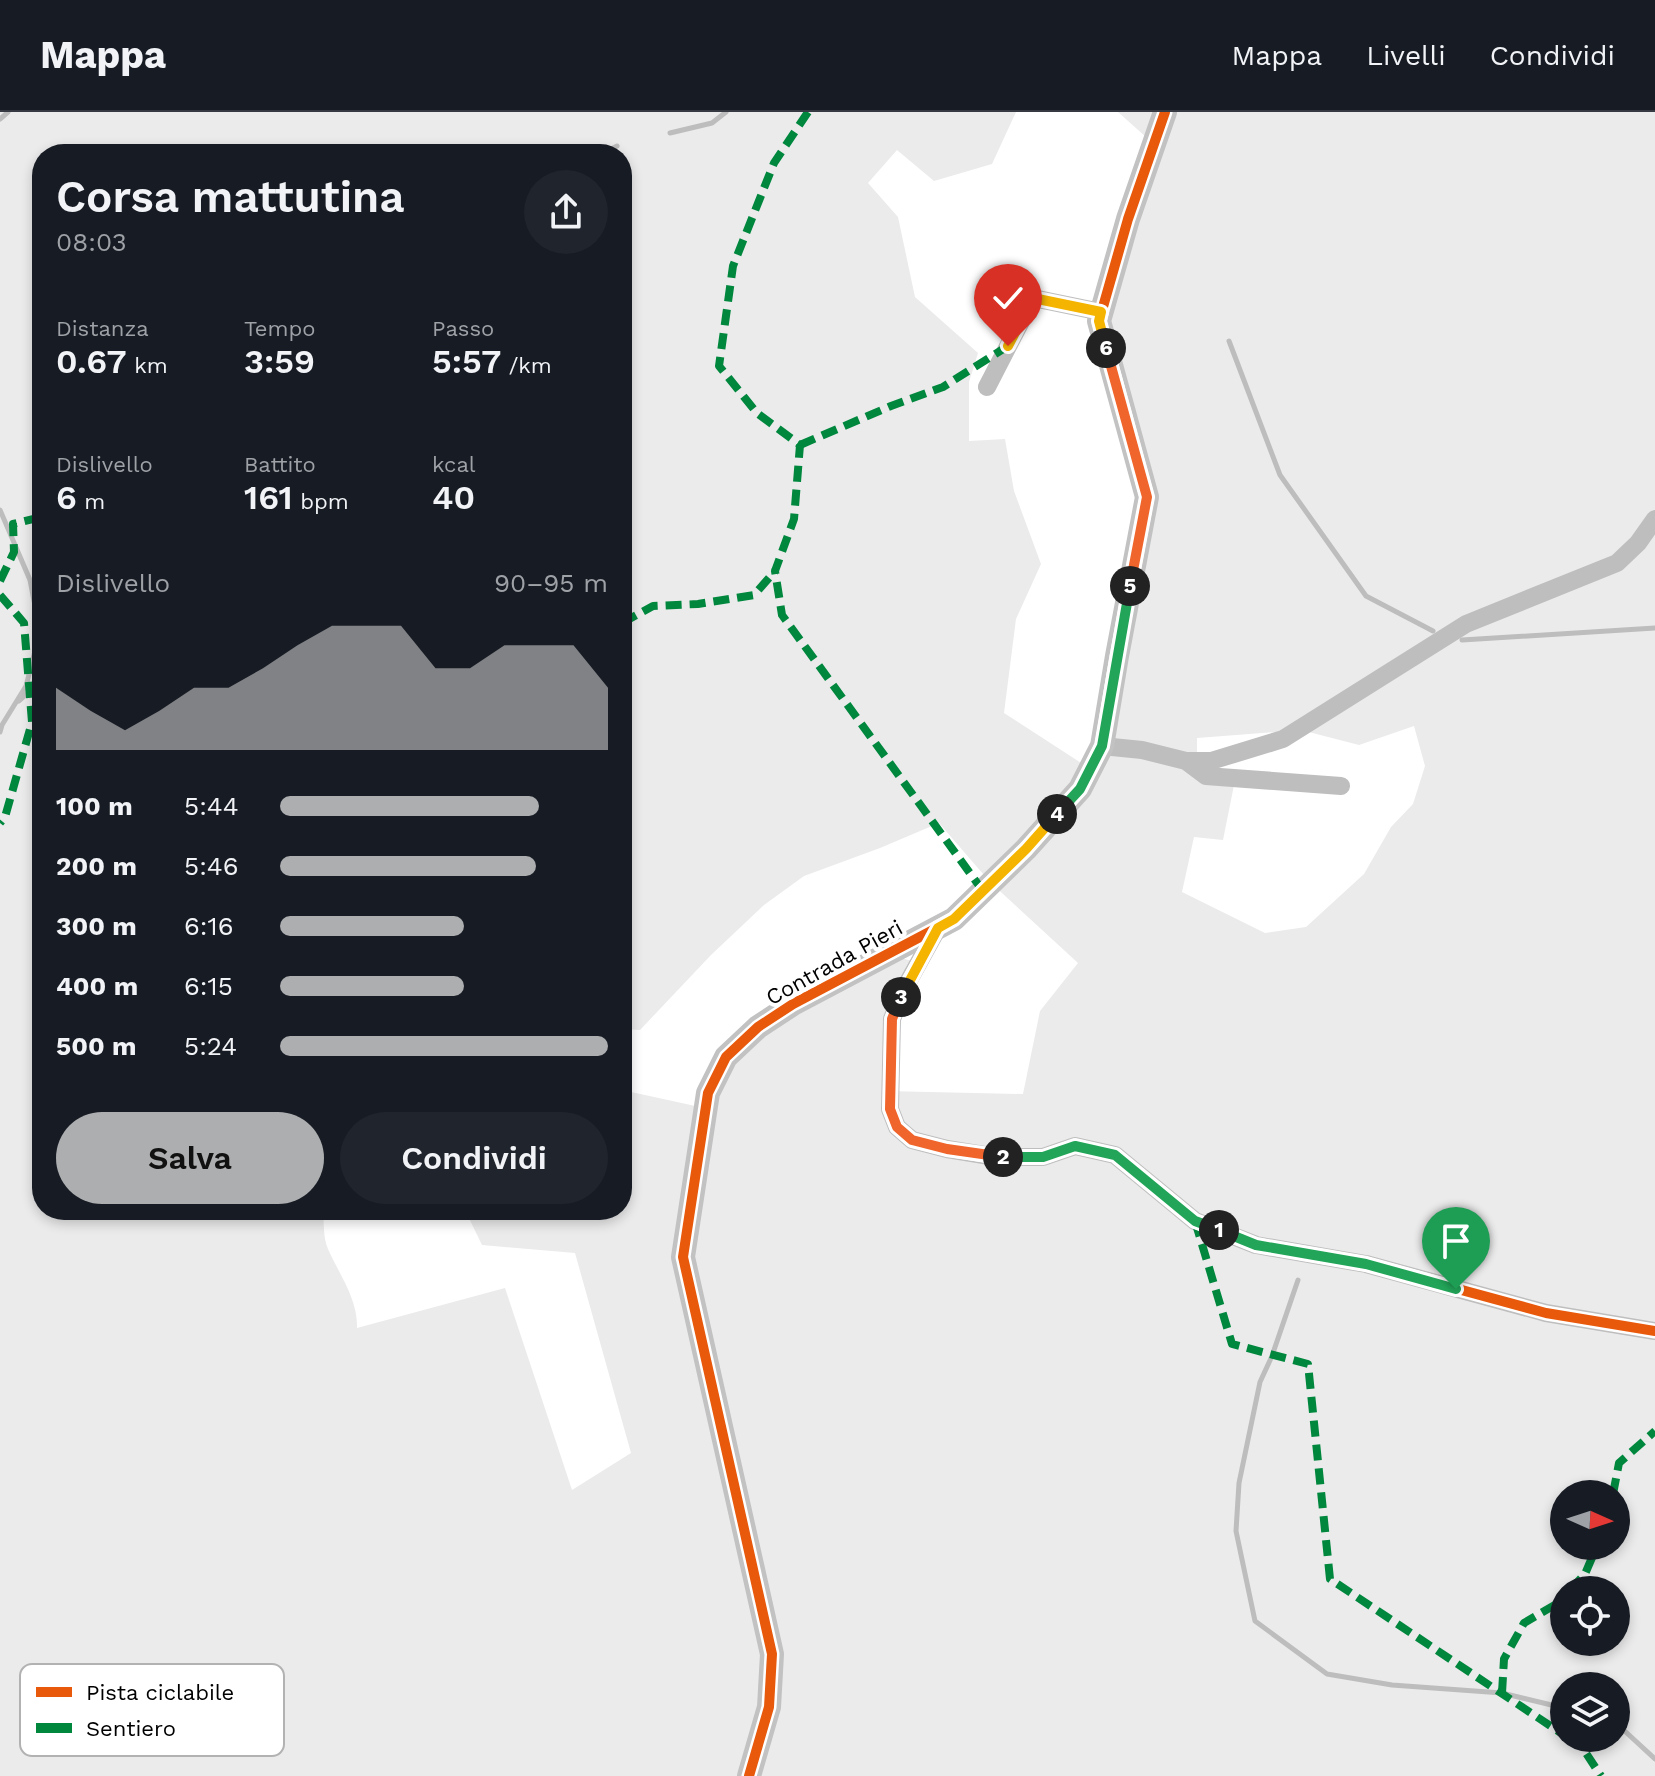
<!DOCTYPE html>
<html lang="it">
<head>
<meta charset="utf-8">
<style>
	body { margin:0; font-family:"Work Sans",sans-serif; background:#20242c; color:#f1f3f6; height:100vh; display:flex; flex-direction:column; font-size:30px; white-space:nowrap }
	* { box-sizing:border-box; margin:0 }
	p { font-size:26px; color:#9ea1a6 }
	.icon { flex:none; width:44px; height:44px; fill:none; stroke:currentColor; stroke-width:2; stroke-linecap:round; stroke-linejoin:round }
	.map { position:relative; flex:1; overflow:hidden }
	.details { position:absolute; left:32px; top:32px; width:600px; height:1076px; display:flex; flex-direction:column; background:#171b24; border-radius:32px; box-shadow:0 4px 12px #0003 }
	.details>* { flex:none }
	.needle { width:52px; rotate:93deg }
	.tools { position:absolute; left:1550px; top:1368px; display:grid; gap:16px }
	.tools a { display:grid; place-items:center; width:80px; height:80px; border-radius:50%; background:#171b24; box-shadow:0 4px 12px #0003; font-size:40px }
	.pin { position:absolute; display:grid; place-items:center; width:68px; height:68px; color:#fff; margin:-82px -34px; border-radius:50% 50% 50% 0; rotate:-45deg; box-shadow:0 0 8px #0007 }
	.pin .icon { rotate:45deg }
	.km { position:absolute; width:40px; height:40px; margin:-20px; border-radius:50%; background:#222; color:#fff; font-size:22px; line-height:40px; text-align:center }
	.round { display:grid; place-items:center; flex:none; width:84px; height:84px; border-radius:42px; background:#20242c }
	.headline { display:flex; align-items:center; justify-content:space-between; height:136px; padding:0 24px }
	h1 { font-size:44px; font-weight:600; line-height:60px }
	.figures { display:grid; grid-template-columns:repeat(3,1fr); gap:12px; height:136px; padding:8px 24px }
	.figures div { display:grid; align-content:center }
	.figures b { font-size:34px; font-weight:600 }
	.figures small { font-size:22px; font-weight:400 }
	.figures p { font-size:22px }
	.chart { height:224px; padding:16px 24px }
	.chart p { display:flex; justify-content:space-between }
	.chart svg { width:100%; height:144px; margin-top:8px; fill:#adaeaf; opacity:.7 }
	.primary-button { display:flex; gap:16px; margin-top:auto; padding:16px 24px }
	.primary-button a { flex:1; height:92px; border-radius:48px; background:#adaeaf; color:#111; font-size:32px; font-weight:600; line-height:92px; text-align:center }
	.primary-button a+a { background:#20242c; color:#f1f3f6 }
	ul { padding:0 24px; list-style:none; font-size:26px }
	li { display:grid; grid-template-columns:128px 96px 1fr; align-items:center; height:60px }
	li i { height:20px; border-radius:10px; background:#adaeaf }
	header { display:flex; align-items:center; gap:48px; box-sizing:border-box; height:112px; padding:0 40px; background:#171b24; border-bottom:2px solid #363941 }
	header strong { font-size:38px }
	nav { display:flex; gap:44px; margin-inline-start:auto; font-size:28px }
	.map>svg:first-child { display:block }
	.green { fill:#ebebeb; fill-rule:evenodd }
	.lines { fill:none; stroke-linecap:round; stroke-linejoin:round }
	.stream { stroke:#bdbdbd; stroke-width:5 }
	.street { stroke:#bebebe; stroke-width:18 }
	.secondary { stroke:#c2c2c2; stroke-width:24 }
	.quiet { stroke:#00873e; stroke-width:8; stroke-dasharray:16 8; stroke-linecap:butt }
	.cycleway-casing { stroke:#fff; stroke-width:15 }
	.cycleway { stroke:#e8590c; stroke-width:10 }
	.split-1-casing { stroke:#fff; stroke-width:16 }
	.split-2-casing { stroke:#fff; stroke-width:16 }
	.split-3-casing { stroke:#fff; stroke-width:16 }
	.split-4-casing { stroke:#fff; stroke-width:16 }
	.split-5-casing { stroke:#fff; stroke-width:16 }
	.split-6-casing { stroke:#fff; stroke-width:16 }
	.split-7-casing { stroke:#fff; stroke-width:16 }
	.split-1 { stroke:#22a559; stroke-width:10 }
	.split-2 { stroke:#22a559; stroke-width:10 }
	.split-3 { stroke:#f0652b; stroke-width:10 }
	.split-4 { stroke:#f5b400; stroke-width:10 }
	.split-5 { stroke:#22a559; stroke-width:10 }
	.split-6 { stroke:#f0652b; stroke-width:10 }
	.split-7 { stroke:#f5b400; stroke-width:10 }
	.labels { text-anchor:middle; stroke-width:8; stroke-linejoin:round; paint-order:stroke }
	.street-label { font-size:22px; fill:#000; stroke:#fff }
	.key { fill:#fff; stroke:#b2b2b2; stroke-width:2 }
	.key-label { font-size:22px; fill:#000 }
</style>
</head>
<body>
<header>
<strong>Mappa</strong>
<nav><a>Mappa</a><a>Livelli</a><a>Condividi</a></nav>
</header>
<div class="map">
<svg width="1655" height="1664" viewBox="0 0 1655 1664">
	<rect width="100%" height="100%" fill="#fff"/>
	<path class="green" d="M0 0H1016L992 52 934 69 897 38 868 71 898 105 915 185 978 241 969 270V329L1005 327 1014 379 1041 452 1016 507 1004 601 1092 658 1145 431 1101 211 1156 34 1118 0H1655V1664H0ZM42 42H622V917L640 918 711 843 764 793 804 764 880 736 939 711 990 770 1078 851 1040 899 1023 982 885 979 913 849 887 843 747 924 709 997 622 978V1098H465L482 1133 575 1141 631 1341 572 1378 505 1176 357 1216C358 1187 339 1162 328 1137 323 1126 324 1110 323 1098H42ZM1414 614 1425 654 1413 692 1391 715 1364 762 1306 815 1265 821 1182 780 1194 725 1223 728 1234 673 1197 659V626L1301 618 1359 633ZM1564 1382H1616V1434H1564ZM1564 1478H1616V1530H1564ZM1564 1574H1616V1626H1564Z"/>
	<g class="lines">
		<g class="stream">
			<path d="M0 7 8 0"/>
			<path d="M670 21 712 11 726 0"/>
			<path d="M602 42 617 34"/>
			<path d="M1229 229 1280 363 1366 484 1433 519"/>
			<path d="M0 398 30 468 36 499V535L26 574 2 613 0 620"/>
			<path d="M1462 528 1655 516"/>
			<path d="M19 589 42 568"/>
			<path d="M1298 1168 1272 1244 1260 1270 1239 1371 1236 1419 1255 1509 1327 1562 1392 1573 1502 1581 1564 1596"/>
			<path d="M1616 1611 1655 1647"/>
		</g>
		<g class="street">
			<path d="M987 275 1033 186 1101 200"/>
			<path d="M1102 634 1142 638 1186 649 1206 664 1341 674"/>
			<path d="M1186 649H1211L1283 627 1466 512 1617 451 1638 431 1655 407"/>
			<path d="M938 816 903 879 892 907 890 997 897 1015 912 1028 947 1037 996 1045H1043L1075 1034 1115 1043 1195 1109 1256 1133 1366 1152 1546 1201 1655 1219"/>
		</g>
		<path class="secondary" d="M749 1664 769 1595 772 1542 683 1145 708 981 726 945 758 915 793 892 954 807 1026 737 1080 677 1102 634 1117 544 1147 385 1099 209 1128 107 1165 0"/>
		<g class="quiet">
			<path d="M808 0 774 51 733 154 719 254 757 301 800 333 794 407 775 459 782 503 983 779"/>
			<path d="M800 333 891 294 943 275 1008 234"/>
			<path d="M0 469 14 440 13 412 42 405"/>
			<path d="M0 483 24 511 32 610 5 705 0 711"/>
			<path d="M622 511 653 494 698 492 754 483 775 459"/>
			<path d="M1195 1109 1232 1232 1308 1252 1330 1467 1564 1623"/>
			<path d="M1613 1382 1619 1351 1655 1319"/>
			<path d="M1570 1478 1585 1462 1597 1434"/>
			<path d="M1502 1581 1504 1547 1524 1511 1558 1491 1564 1484"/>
			<path d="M1569 1626 1582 1635 1601 1664"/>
		</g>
		<defs>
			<g id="cycleway">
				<path d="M938 816 903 879 892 907 890 997 897 1015 912 1028 947 1037 996 1045H1043L1075 1034 1115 1043 1195 1109 1256 1133 1366 1152 1546 1201 1655 1219"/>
				<path d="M749 1664 769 1595 772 1542 683 1145 708 981 726 945 758 915 793 892 954 807 1026 737 1080 677 1102 634 1117 544 1147 385 1099 209 1128 107 1165 0"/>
			</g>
		</defs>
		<use href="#cycleway" class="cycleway-casing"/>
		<use href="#cycleway" class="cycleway"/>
	</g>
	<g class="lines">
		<defs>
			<path id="split-1" d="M1219 1118 1256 1133 1366 1152 1456 1177"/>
			<path id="split-2" d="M1003 1045H1043L1075 1034 1115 1043 1195 1109 1219 1118"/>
			<path id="split-3" d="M901 885 892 907 890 997 897 1015 912 1028 947 1037 1003 1045"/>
			<path id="split-4" d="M901 885 938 816 954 807 1026 737 1057 702"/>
			<path id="split-5" d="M1057 702 1080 677 1102 634 1130 474"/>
			<path id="split-6" d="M1106 236 1147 385 1130 474"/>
			<path id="split-7" d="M1008 234 1033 186 1101 200 1099 209 1106 236"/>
		</defs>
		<use href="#split-1" class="split-1-casing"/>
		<use href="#split-2" class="split-2-casing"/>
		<use href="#split-3" class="split-3-casing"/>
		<use href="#split-4" class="split-4-casing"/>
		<use href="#split-5" class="split-5-casing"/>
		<use href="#split-6" class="split-6-casing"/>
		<use href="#split-7" class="split-7-casing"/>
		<use href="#split-1" class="split-1"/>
		<use href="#split-2" class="split-2"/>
		<use href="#split-3" class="split-3"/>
		<use href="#split-4" class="split-4"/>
		<use href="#split-5" class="split-5"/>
		<use href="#split-6" class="split-6"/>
		<use href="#split-7" class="split-7"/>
	</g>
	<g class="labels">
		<g class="street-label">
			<text transform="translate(834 850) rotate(-29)" y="8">Contrada Pieri</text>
		</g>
	</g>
	<rect x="20" y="1552" width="264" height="92" rx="12" class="key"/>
	<rect x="36" y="1575" width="36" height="10" fill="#e8590c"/>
	<rect x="36" y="1611" width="36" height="10" fill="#00873e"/>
	<g class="key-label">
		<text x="86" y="1588">Pista ciclabile</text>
		<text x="86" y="1624">Sentiero</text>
	</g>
</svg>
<div class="tools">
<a><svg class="needle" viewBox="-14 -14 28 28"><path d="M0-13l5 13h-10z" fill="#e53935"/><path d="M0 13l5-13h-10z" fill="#9ea1a6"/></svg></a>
<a><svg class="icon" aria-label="locate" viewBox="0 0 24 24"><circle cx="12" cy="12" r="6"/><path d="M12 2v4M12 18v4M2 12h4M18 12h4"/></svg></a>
<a><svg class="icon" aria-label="layers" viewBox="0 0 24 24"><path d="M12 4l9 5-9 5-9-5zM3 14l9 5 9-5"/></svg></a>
</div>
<div class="pin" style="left:1456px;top:1177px;background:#1e9e55"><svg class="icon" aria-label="arrive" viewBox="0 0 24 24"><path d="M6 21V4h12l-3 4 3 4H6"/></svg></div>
<div class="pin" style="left:1008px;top:234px;background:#d93025"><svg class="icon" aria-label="check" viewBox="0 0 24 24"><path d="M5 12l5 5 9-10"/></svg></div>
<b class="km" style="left:1219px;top:1118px">1</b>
<b class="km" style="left:1003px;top:1045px">2</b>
<b class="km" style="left:901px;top:885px">3</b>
<b class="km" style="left:1057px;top:702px">4</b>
<b class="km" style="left:1130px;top:474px">5</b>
<b class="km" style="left:1106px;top:236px">6</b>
<section class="details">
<div class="headline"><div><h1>Corsa mattutina</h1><p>08:03</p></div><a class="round"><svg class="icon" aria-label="share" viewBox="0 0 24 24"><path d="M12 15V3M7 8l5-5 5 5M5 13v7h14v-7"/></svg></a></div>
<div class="figures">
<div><p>Distanza</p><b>0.67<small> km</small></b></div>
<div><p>Tempo</p><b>3:59</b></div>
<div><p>Passo</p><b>5:57<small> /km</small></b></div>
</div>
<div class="figures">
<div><p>Dislivello</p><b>6<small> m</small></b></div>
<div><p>Battito</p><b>161<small> bpm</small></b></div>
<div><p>kcal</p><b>40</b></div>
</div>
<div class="chart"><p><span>Dislivello</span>90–95 m</p>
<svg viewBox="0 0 160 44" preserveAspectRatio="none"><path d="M0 44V25L10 32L20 38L30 32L40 25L50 25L60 19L70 12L80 6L90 6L100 6L110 19L120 19L130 12L140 12L150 12L160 25V44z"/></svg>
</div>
<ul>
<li><b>100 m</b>5:44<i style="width:79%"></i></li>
<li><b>200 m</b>5:46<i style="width:78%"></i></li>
<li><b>300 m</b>6:16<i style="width:56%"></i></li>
<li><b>400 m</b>6:15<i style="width:56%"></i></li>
<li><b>500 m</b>5:24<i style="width:100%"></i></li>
</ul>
<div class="primary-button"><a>Salva</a><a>Condividi</a></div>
</section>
</div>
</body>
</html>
